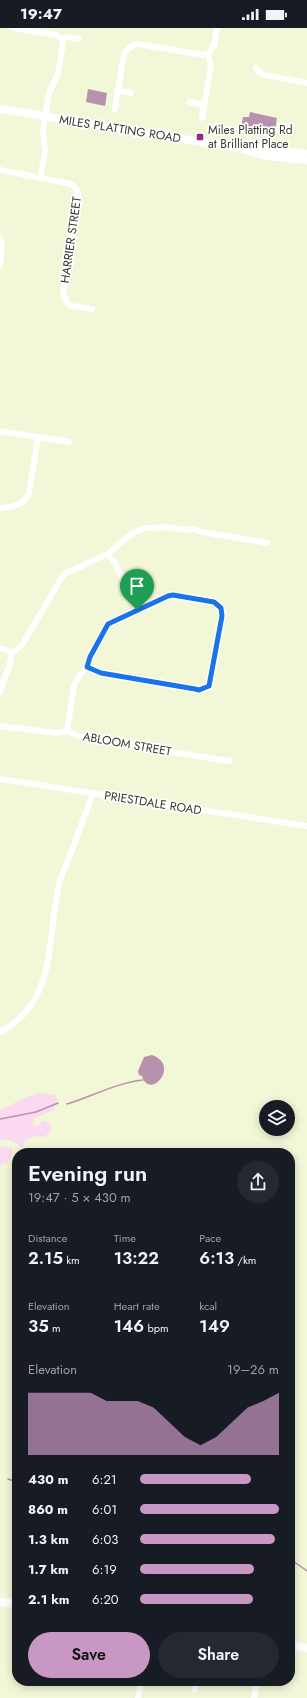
<!DOCTYPE html>
<html lang="en">
<head>
<meta charset="utf-8">
<style>
	body { margin:0; font-family:Jost,sans-serif; background:#242831; color:#f1f3f6; height:100vh; display:flex; flex-direction:column; font-size:15px; white-space:nowrap }
	* { box-sizing:border-box; margin:0 }
	p { font-size:13px; color:#9ea1a6 }
	.icon { flex:none; width:22px; height:22px; fill:none; stroke:currentColor; stroke-width:2; stroke-linecap:round; stroke-linejoin:round }
	.map { position:relative; flex:1; overflow:hidden }
	.details { position:absolute; left:12px; top:1120px; width:283px; height:538px; display:flex; flex-direction:column; background:#171b24; border-radius:16px; box-shadow:0 2px 10px #0003 }
	.details>* { flex:none }
	.buttons { position:absolute; left:259px; top:1072px; display:grid; gap:8px }
	.buttons a { display:grid; place-items:center; width:36px; height:36px; border-radius:50%; background:#171b24; box-shadow:0 2px 10px #0003; font-size:20px }
	.pin { position:absolute; display:grid; place-items:center; width:34px; height:34px; color:#fff; margin:-41px -17px; border-radius:50% 50% 50% 0; rotate:-45deg; box-shadow:0 0 4px #0007 }
	.pin .icon { rotate:45deg }
	.round { display:grid; place-items:center; flex:none; width:42px; height:42px; border-radius:21px; background:#242831 }
	.head { display:flex; align-items:center; justify-content:space-between; height:68px; padding:0 16px }
	h1 { font-size:22px; font-weight:600; line-height:30px }
	.metrics { display:grid; grid-template-columns:repeat(3,1fr); gap:6px; height:68px; padding:4px 16px }
	.metrics div { display:grid; align-content:center }
	.metrics b { font-size:17px; font-weight:600 }
	.metrics small { font-size:11px; font-weight:400 }
	.metrics p { font-size:11px }
	.chart { height:112px; padding:8px 16px }
	.chart p { display:flex; justify-content:space-between }
	.chart svg { width:100%; height:72px; margin-top:4px; fill:#c997c3; opacity:.7 }
	.primary-button { display:flex; gap:8px; margin-top:auto; padding:8px 16px }
	.primary-button a { flex:1; height:46px; border-radius:24px; background:#c997c3; color:#111; font-size:16px; font-weight:600; line-height:46px; text-align:center }
	.primary-button a+a { background:#242831; color:#f1f3f6 }
	ul { padding:0 16px; list-style:none; font-size:13px }
	li { display:grid; grid-template-columns:64px 48px 1fr; align-items:center; height:30px }
	li i { height:10px; border-radius:5px; background:#c997c3 }
	.status { display:flex; justify-content:space-between; align-items:center; height:28px; padding:0 20px; background:#171b24; direction:ltr }
	.status svg { height:11px; fill:currentColor }
	.map>svg:first-child { display:block }
	.green { fill:#fad9f1 }
	.water { fill:#b792ad }
	.lines { fill:none; stroke-linecap:round; stroke-linejoin:round }
	.stream { stroke:#b792ad; stroke-width:1.5 }
	.minor { stroke:#fff; stroke-width:6 }
	.major { stroke:#fff; stroke-width:8 }
	.route-casing { stroke:#fff; stroke-width:8 }
	.route { stroke:#1a73e8; stroke-width:5 }
	.poi-dot { fill:#992785; stroke:#fff; stroke-width:1.5 }
	.labels { text-anchor:middle; stroke-width:3.5; stroke-linejoin:round; paint-order:stroke }
	.street-label { font-size:12px; fill:#37392d; stroke:#fff }
	.poi-label { font-size:12px; fill:#37392d; stroke:#fff; text-anchor:start }
</style>
</head>
<body>
<div class="status"><b>19:47</b><svg viewBox="0 0 49 12"><path d="M0 12V9h3v3zM5 12V6h3v6zM10 12V3h3v9zM15 12V0h3v12zM26 1h20v11H26zM47 4h2v5h-2z"/></svg></div>
<div class="map">
<svg width="307" height="1670" viewBox="0 0 307 1670">
	<rect width="100%" height="100%" fill="#f1f7d7"/>
	<g class="green">
		<path d="M38 1065 55 1067 58 1072 54 1082 35 1090 32 1096 37 1098 44 1093 50 1095 51 1103 44 1109 37 1107 26 1112 22 1119 10 1112H0V1083L24 1070Z"/>
		<path d="M0 1118 12 1120V1128L6 1136 2 1135 0 1140Z"/>
	</g>
	<g class="water">
		<path d="M88 61 107 65 105 78 86 74Z"/>
		<path d="M250 84 277 90 275 103 269 104 241 100 243 89H249Z"/>
		<path d="M152 1027C181 1037 150 1073 142 1048L139 1047 138 1043 144 1029Z"/>
	</g>
	<g class="lines">
		<g class="stream">
			<path d="M67 1076C93 1068 116 1055 143 1052"/>
			<path d="M0 1091 36 1084 58 1075"/>
			<path d="M8 1451 17 1454"/>
			<path d="M290 1531 307 1543"/>
		</g>
		<g class="minor">
			<path d="M13 0 56 7 62 11 63 15 58 46 49 65 43 101 45 125 40 150"/>
			<path d="M62 11 67 9 79 11"/>
			<path d="M256 40 259 44 265 47 307 55"/>
			<path d="M118 62 131 65"/>
			<path d="M190 74 204 77"/>
			<path d="M115 81 124 26C128 20 131 17 138 16L202 27 208 26"/>
			<path d="M202 90 211 38 208 26 214 18 217 0"/>
			<path d="M0 142 71 156C78 160 79 165 78 172L63 265 67 275 72 278 92 281"/>
			<path d="M0 211 2 215 0 237"/>
			<path d="M0 403 69 414"/>
			<path d="M0 480C12 479 24 477 29 465L38 409"/>
			<path d="M108 526 115 535 137 582"/>
			<path d="M0 620 9 623 11 626"/>
			<path d="M11 626 22 617 62 549 66 545 108 526 132 505 145 500 169 499 186 502 194 501 202 504 267 515"/>
			<path d="M0 664C2 652 13 636 11 626"/>
			<path d="M0 698 56 705 67 703 79 708 136 718 140 720 147 718 151 721 230 733"/>
			<path d="M67 703 74 658 80 646 87 640 90 629 108 596 168 568 173 567 215 574 221 580 222 588 211 655C208 661 201 662 195 661L101 645 87 639"/>
			<path d="M0 751 307 798"/>
			<path d="M0 1004C59 974 46 907 60 853 63 844 67 834 71 825 78 805 86 785 93 765"/>
			<path d="M195 1662 196 1653"/>
			<path d="M138 1670 141 1653"/>
			<path d="M254 1670 257 1653"/>
		</g>
		<g class="major">
			<path d="M0 81 239 120 267 128 307 132"/>
			<path d="M250 120H267L307 126"/>
			<path d="M0 1574 17 1576"/>
			<path d="M290 1617 307 1620"/>
		</g>
	</g>
	<g class="lines">
		<defs>
			<path id="route" d="M173 567 214 574 221 580 222 588 209 658 199 662 195 661 101 645 87 639 90 629 108 596 168 568Z"/>
		</defs>
		<use href="#route" class="route-casing"/>
		<use href="#route" class="route"/>
	</g>
	<rect class="poi-dot" x="196" y="105" width="8" height="8" rx="2"/>
	<g class="labels">
		<g class="street-label">
			<text transform="translate(120 101) rotate(9)" y="4">MILES PLATTING ROAD</text>
			<text transform="translate(71 212) rotate(-82)" y="4">HARRIER STREET</text>
			<text transform="translate(127 716) rotate(10)" y="4">ABLOOM STREET</text>
			<text transform="translate(153 775) rotate(9)" y="4">PRIESTDALE ROAD</text>
		</g>
		<g class="poi-label">
			<text x="208" y="106">Miles Platting Rd<tspan x="208" dy="14">at Brilliant Place</tspan></text>
		</g>
	</g>
</svg>
<div class="buttons">
<a><svg class="icon" aria-label="layers" viewBox="0 0 24 24"><path d="M12 4l9 5-9 5-9-5zM3 14l9 5 9-5"/></svg></a>
</div>
<div class="pin" style="left:137px;top:582px;background:#1e9e55"><svg class="icon" aria-label="arrive" viewBox="0 0 24 24"><path d="M6 21V4h12l-3 4 3 4H6"/></svg></div>
<section class="details">
<div class="head"><div><h1>Evening run</h1><p>19:47 · 5 × 430 m</p></div><a class="round"><svg class="icon" aria-label="share" viewBox="0 0 24 24"><path d="M12 15V3M7 8l5-5 5 5M5 13v7h14v-7"/></svg></a></div>
<div class="metrics">
<div><p>Distance</p><b>2.15<small> km</small></b></div>
<div><p>Time</p><b>13:22</b></div>
<div><p>Pace</p><b>6:13<small> /km</small></b></div>
</div>
<div class="metrics">
<div><p>Elevation</p><b>35<small> m</small></b></div>
<div><p>Heart rate</p><b>146<small> bpm</small></b></div>
<div><p>kcal</p><b>149</b></div>
</div>
<div class="chart"><p><span>Elevation</span>19–26 m</p>
<svg viewBox="0 0 160 44" preserveAspectRatio="none"><path d="M0 44V6L10 6L20 6L30 6L40 6L50 11L60 11L70 11L80 15L90 24L100 33L110 38L120 33L130 24L140 15L150 11L160 6V44z"/></svg>
</div>
<ul>
<li><b>430 m</b>6:21<i style="width:80%"></i></li>
<li><b>860 m</b>6:01<i style="width:100%"></i></li>
<li><b>1.3 km</b>6:03<i style="width:97%"></i></li>
<li><b>1.7 km</b>6:19<i style="width:82%"></i></li>
<li><b>2.1 km</b>6:20<i style="width:81%"></i></li>
</ul>
<div class="primary-button"><a>Save</a><a>Share</a></div>
</section>
</div>
</body>
</html>
